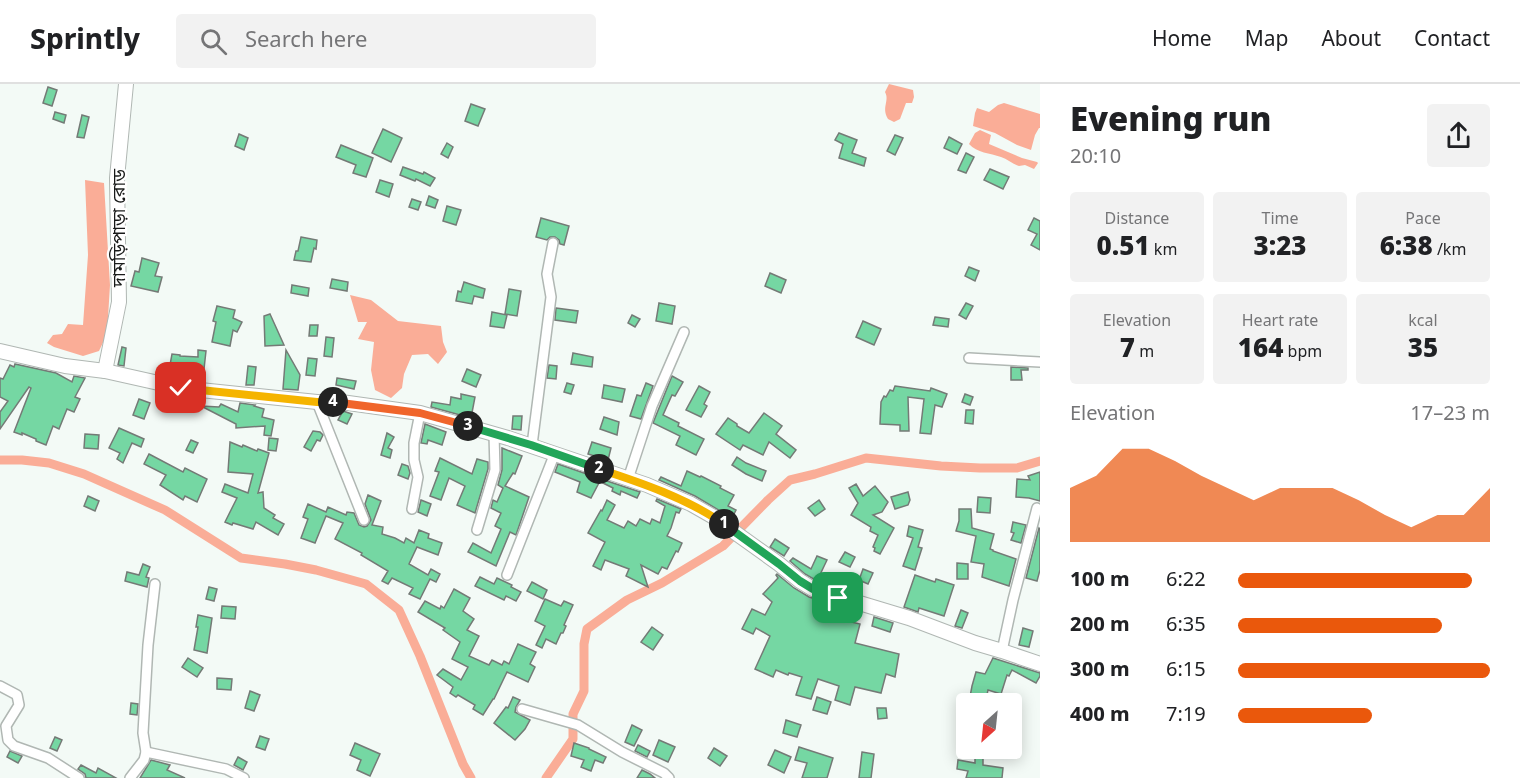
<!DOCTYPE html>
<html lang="en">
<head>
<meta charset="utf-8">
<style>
	body { margin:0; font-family:Georgia,"Noto Sans Bengali",serif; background:#f2f2f2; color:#202124; height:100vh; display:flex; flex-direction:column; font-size:22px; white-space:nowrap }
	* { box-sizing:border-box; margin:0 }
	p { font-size:20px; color:#757577 }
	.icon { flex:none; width:33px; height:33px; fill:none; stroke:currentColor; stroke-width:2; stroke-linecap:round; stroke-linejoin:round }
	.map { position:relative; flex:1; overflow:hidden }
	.panel { display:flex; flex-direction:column; background:#fff; width:480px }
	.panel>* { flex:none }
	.needle { width:39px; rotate:207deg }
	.controls { position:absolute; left:956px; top:609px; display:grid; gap:12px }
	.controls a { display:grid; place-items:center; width:66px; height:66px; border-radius:6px; background:#fff; box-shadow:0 3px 15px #0003; font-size:30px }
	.pin { position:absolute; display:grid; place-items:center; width:51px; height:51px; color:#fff; margin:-26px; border-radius:12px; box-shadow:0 3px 9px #0006 }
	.km { position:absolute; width:30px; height:30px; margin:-15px; border-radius:50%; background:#222; color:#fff; font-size:16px; line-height:30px; text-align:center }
	.round { display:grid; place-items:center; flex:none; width:63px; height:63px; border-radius:6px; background:#f2f2f2 }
	.headline { display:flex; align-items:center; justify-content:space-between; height:102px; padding:0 30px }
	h1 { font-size:33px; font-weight:800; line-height:45px }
	.figures { display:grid; grid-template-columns:repeat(3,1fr); gap:9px; height:102px; padding:6px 30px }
	.figures div { display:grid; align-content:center; border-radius:6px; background:#f2f2f2; text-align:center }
	.figures b { font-size:26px; font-weight:800 }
	.figures small { font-size:16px; font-weight:400 }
	.figures p { font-size:16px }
	.chart { height:168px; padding:12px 30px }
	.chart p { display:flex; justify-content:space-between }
	.chart svg { width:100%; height:108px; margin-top:6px; fill:#ea580c; opacity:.7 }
	ul { padding:0 30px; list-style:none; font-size:20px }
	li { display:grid; grid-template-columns:96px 72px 1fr; align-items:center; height:45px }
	li i { height:15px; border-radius:8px; background:#ea580c }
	header { display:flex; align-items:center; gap:36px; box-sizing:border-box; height:84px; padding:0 30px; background:#fff; border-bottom:2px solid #e0e0e0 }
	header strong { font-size:28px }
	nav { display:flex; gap:33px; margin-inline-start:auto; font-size:21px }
	.search { width:420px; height:54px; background:#f2f2f2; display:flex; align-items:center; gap:15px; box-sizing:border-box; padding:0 21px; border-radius:6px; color:#757577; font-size:22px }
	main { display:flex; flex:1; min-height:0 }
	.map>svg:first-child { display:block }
	.water { fill:#faad97 }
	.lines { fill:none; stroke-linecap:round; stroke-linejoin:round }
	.canal { stroke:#faad97; stroke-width:9 }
	.building { fill:#75d7a3; stroke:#747a76; stroke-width:1.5 }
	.street-casing { stroke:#b0b7b3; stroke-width:12 }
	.secondary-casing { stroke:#b0b7b3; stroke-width:16 }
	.street { stroke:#fff; stroke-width:9 }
	.secondary { stroke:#fff; stroke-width:14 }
	.split-1-casing { stroke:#fff; stroke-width:12 }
	.split-2-casing { stroke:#fff; stroke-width:12 }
	.split-3-casing { stroke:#fff; stroke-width:12 }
	.split-4-casing { stroke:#fff; stroke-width:12 }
	.split-5-casing { stroke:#fff; stroke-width:12 }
	.split-1 { stroke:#22a559; stroke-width:8 }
	.split-2 { stroke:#f5b400; stroke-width:8 }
	.split-3 { stroke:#22a559; stroke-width:8 }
	.split-4 { stroke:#f0652b; stroke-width:8 }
	.split-5 { stroke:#f5b400; stroke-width:8 }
	.labels { text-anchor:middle; stroke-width:4.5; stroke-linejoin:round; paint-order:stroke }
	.street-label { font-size:18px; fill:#181a19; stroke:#fff }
</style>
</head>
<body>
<header>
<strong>Sprintly</strong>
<div class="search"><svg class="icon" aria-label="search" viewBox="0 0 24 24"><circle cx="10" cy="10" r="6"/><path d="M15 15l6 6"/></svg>Search here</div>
<nav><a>Home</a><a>Map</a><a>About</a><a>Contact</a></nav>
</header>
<main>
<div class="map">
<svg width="1040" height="694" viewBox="0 0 1040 694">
	<rect width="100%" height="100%" fill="#f3faf6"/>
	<g class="water">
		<path d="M889 0 913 6 914 13 912 19H906L900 35 894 38 888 35C881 23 890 17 885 8Z"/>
		<path d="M1004 19 1040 30V44H1039L1035 51 1031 66 1017 61 995 49 973 42 975 29 977 24 989 28 998 21Z"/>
		<path d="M980 46 991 51 989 60 1022 74 1037 78 1038 79 1034 85 1025 81 1019 82C1013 80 1007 75 1001 73 990 69 977 69 969 60L975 49Z"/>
		<path d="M85 96 104 99 110 201 107 250 99 267 83 272 54 263 47 259 53 251 62 250 68 240 83 241 88 171Z"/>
		<path d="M350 211 371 216 398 237 441 242 443 258 447 268 438 280 428 270 412 271 404 290 402 304 391 314 375 306 371 286 374 258 358 255 367 238H358Z"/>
	</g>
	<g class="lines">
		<g class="canal">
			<path d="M0 376H22L49 379 84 390 165 426 241 474 285 480 316 486 366 500 399 526 420 572 463 680 471 694"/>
			<path d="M546 694 573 655V630L584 607V560L587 545 627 516 662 499 723 462 768 416 790 396 815 390 866 374 941 382 980 384H1017L1040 377"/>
		</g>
	</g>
	<g class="building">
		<path d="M48 3 57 6 52 22 43 19Z"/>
		<path d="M471 20 485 25 478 42 465 37Z"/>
		<path d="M55 28 66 31 64 39 53 35Z"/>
		<path d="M82 31 89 33 84 54 77 53Z"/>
		<path d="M383 45 402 54 391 78 372 69Z"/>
		<path d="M839 49 857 56 852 69 866 74 864 82 839 74 843 60 835 56Z"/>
		<path d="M239 50 248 54 244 66 235 62Z"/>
		<path d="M895 51 903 54 895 71 887 67Z"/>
		<path d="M949 53 962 60 957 70 944 64Z"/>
		<path d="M447 59 453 63 448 74 441 70Z"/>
		<path d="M341 61 373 74 366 93 353 89 356 81 336 73Z"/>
		<path d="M966 69 974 73 966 89 958 86Z"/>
		<path d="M403 83 423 90 424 88 435 94 430 102 416 95 415 97 400 91Z"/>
		<path d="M990 85 1009 93 1003 105 984 96Z"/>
		<path d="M380 96 393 100 389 113 376 108Z"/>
		<path d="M429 112 438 116 435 124 426 121Z"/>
		<path d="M412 115 421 118 418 126 409 123Z"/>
		<path d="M447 122 461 126 456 141 443 137Z"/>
		<path d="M541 134 569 142 564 161 560 160 559 156 555 153H550L547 156 536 153Z"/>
		<path d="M1034 134 1040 137V166L1031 161 1037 150 1028 146Z"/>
		<path d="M301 153 317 156 316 165 314 164 311 178 294 176 296 167H298Z"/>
		<path d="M142 174 159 179 155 192 162 193 158 208 131 202 135 187 139 188Z"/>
		<path d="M969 183 979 187 975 197 965 192Z"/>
		<path d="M770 189 786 196 781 209 765 202Z"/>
		<path d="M332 195 348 198 347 207 330 204Z"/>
		<path d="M464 198 485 205 483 214 474 212 472 220 456 217 458 207 461 208Z"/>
		<path d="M292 201 309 204 308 212 291 209Z"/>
		<path d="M509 205 521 207 517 232 505 230Z"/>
		<path d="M659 219 675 222 672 240 656 237Z"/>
		<path d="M966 219 973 222 966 235 959 231Z"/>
		<path d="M217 222 235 226 233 234 242 238 237 248 233 246 230 262 212 258 216 238 213 237Z"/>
		<path d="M556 224 578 227 576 239 555 236Z"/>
		<path d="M492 228 507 231 504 244 490 242Z"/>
		<path d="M270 230 284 261 265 262 264 232Z"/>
		<path d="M632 231 640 235 635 243 628 239Z"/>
		<path d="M935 233 949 235 948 243 933 241Z"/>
		<path d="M863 237 881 245 874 261 856 253Z"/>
		<path d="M310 241H318L317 252H309Z"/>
		<path d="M326 253 334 254 332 273 324 272Z"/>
		<path d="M122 263 126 264 124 282 118 281Z"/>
		<path d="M198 266 206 267 204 285 191 284 189 296 168 292 172 270 180 271V272L198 273Z"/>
		<path d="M286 266 300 291 298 306 283 305Z"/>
		<path d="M573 269 593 273 592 283 571 280Z"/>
		<path d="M308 274 317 275 315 292 306 291Z"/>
		<path d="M15 280 56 289 72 298 74 292 85 294 75 313 80 315 74 328 67 325 59 345 53 342 46 361 36 357V355L22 349V351L14 348 31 304 29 303 0 345V328L8 317 0 313V294L3 295 10 281 14 283Z"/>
		<path d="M549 281 557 282 556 295 547 294Z"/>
		<path d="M248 282 256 283 254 301H246Z"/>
		<path d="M1011 283 1028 284V286H1021L1022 296H1011Z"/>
		<path d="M467 285 481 291 476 303 462 297Z"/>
		<path d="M672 292 683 298 675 312 672 311 663 331 679 339 678 342 704 355 696 371 676 361 680 352 653 339Z"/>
		<path d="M337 294 356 297 354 305 336 301Z"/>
		<path d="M567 299 574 301 571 310 564 308Z"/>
		<path d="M646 299 653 302 641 335 630 332 637 311 641 312Z"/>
		<path d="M604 301 625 305 622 318 602 314Z"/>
		<path d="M699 302 710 308 704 320 707 322 701 333 686 326Z"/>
		<path d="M895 302 930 307 931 304 947 310 942 323 935 321 931 350 920 349 924 315 908 313 909 347H900V341L880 340 881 318 884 312 886 313 890 306 893 307Z"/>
		<path d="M461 310 475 313 471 334 431 323 432 318 450 321 451 313 461 315Z"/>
		<path d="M965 310 973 313 970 321 962 318Z"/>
		<path d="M139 315 150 319 144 335 133 331Z"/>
		<path d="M240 319 255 321 254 322 264 325 262 333 274 336 271 352 264 351 265 342 236 344V340L201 322 219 323 221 320 238 328Z"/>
		<path d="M966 326H974L973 340 965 339Z"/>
		<path d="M343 327 352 330 347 340 338 336Z"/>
		<path d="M764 329 782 342 776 350 796 366 790 374 769 358 763 371 743 361 740 366 716 350 728 334 737 340V342L749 349Z"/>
		<path d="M513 332H522L521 346 512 345Z"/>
		<path d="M604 333 619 338 617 351 600 345Z"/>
		<path d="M425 340 446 348 442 361 428 356 427 360 421 359Z"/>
		<path d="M119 344 144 355 141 363 132 359 123 379 117 375 120 369 109 364Z"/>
		<path d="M313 347 320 348 323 351 320 357 317 356 311 367 304 363Z"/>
		<path d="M387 349 394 353 388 364 392 366 390 374 381 371Z"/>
		<path d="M85 350 99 351 98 365 84 364Z"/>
		<path d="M269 354 278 355 276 367 268 366Z"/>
		<path d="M191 356 198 359 193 369 186 366Z"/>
		<path d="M230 358 242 363 243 361 257 367 258 365 269 369 258 409 263 408 264 424 275 431 273 434 284 440 278 451 256 438 253 445 233 439 232 441 225 438 237 414 222 408 225 400 248 409 253 390 228 388Z"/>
		<path d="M592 358 611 364 608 376 588 370Z"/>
		<path d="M502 364 522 372 515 390 513 389 505 402 529 413 516 451 510 448 496 482 468 468 473 459 491 469 501 445 495 442 501 429 491 424 493 416 497 418 503 404 498 401 502 386Z"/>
		<path d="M149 370 183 388 185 384 207 395 197 418 185 412 183 416 160 401 166 391 144 380Z"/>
		<path d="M737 373 746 379 766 387 762 397 746 390 732 381Z"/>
		<path d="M440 374 472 390 477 375 488 378V385L475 429 457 421 465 402 449 394 441 416 430 412 439 388 435 387Z"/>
		<path d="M402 380 408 382 410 389 408 395 398 391Z"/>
		<path d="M558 380 601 395 591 414 577 408 580 398 555 388Z"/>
		<path d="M687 387 700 393 701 392 721 402 720 404 734 411 728 422 736 426 732 434 695 412 659 396 661 393 681 402Z"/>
		<path d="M1040 388V417L1029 414 1016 413 1017 395 1030 396 1028 392Z"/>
		<path d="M604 396 640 408 637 414 621 407 620 411 612 407 613 404 603 399Z"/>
		<path d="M856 400 863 412 875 402 888 418 882 428 873 431 894 444 880 470 874 467 875 464 873 463 878 451 870 447 871 443 851 431 858 419 849 404Z"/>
		<path d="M908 408 910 416 908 421 895 425 891 413Z"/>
		<path d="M368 411 381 417 372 441 383 443 382 450 395 454 404 459 406 454 414 459 419 446 429 450 428 454 442 459 438 471 417 463 409 480 428 491 431 485 440 490 436 498 430 495 420 515 409 510 413 504 392 494 388 500 382 497 388 487 361 471 362 469 335 455 343 439 326 432 315 459 301 454 308 435 303 433 308 420 326 428 328 423 346 431 347 428 354 429 359 441 364 443 367 442 371 436 365 420Z"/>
		<path d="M88 412 99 417 95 427 84 422Z"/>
		<path d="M978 413 991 414 990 429 977 428Z"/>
		<path d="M657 415 681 425 679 429 676 428 671 444 667 452 682 459 678 468 676 467 667 485 662 483 658 490 641 481 648 503 626 492 629 485 605 476 601 486 593 482 605 458 588 449 601 426 602 427 607 416 615 421 607 436 624 444 628 437 636 442 640 435 650 440 652 435 660 439 665 422 656 417Z"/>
		<path d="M421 416 431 420 427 432 418 428Z"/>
		<path d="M819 416 825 425 815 432 808 424Z"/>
		<path d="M959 425H971L972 444 994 450 990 465 993 466V467L1016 475 1009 502 982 493 984 480 971 478 976 452 956 447 959 437Z"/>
		<path d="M1013 438 1026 441 1021 459 1011 456 1014 449 1011 448Z"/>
		<path d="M909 442 923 446 918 463 922 464 915 486 903 482 913 454 907 452Z"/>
		<path d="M1039 444 1040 445V486L1037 497 1026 494Z"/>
		<path d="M775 455 789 464 784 472 770 463Z"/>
		<path d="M845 468 855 473 850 483 839 478Z"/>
		<path d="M817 472 827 476 817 497 805 490 790 477 793 474 811 485Z"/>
		<path d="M957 479 968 480V495H957Z"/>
		<path d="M143 480 150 483 146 493 149 494 147 503 125 497 127 488 139 491Z"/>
		<path d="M863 485 873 489 868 500 859 496Z"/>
		<path d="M777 490 794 504 809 513 850 526 847 537 860 540 855 559 899 570 895 593 886 590 881 609 855 603 850 621 835 616 839 602 818 595 811 615 796 611 802 593 789 589 788 591 776 586 773 593 755 585 770 552 756 544 753 550 742 545 752 525 765 531 772 518 763 510 778 494 776 491Z"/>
		<path d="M915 491 935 498 936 495 954 501 944 532 919 524 918 528 904 523Z"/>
		<path d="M480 493 494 500 497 494 512 501 511 503 521 508 516 517 506 512 504 516 475 502Z"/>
		<path d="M532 498 547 506 543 515 527 507Z"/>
		<path d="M209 503 217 505 214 517 206 515Z"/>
		<path d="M454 505 470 514 463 527 474 535 467 546 479 552 469 572 489 581 492 576 502 581 504 577 509 580 518 560 536 568 530 580 535 583 528 598 507 588 494 615H493L483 631 473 625 475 621 458 611 456 613 450 609 453 603 437 591 443 585 461 596 468 583 452 575 460 558 443 546 445 544 418 528 425 517 440 525 441 522 444 524Z"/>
		<path d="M545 515 561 522 564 517 573 521 564 541 566 542 563 549H561L556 560 546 555 542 564 536 561 545 542 535 537Z"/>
		<path d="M222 522 236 523 235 535 221 534Z"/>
		<path d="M961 526 968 529 962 544 955 542Z"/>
		<path d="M198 531 212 534 207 569 194 566 198 543H196Z"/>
		<path d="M874 533 893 539 890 548 872 542Z"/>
		<path d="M652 543 663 551 653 566 641 558Z"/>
		<path d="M1023 544 1033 547 1029 563 1019 561Z"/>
		<path d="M188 574 203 584 197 593 182 583Z"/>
		<path d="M993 574 1040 589V592L1036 599 1012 586 1009 592 1007 591 1001 610 988 606 985 620 969 618 972 602 976 588 985 590Z"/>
		<path d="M217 594 232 595 231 606 217 605Z"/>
		<path d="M250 607 260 611 254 627 245 624Z"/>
		<path d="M513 613 520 616 516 623 515 628 530 636 525 645 515 656 494 639 506 623 508 624Z"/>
		<path d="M817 613 831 618 827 630 813 626Z"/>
		<path d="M131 619 138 620 137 631 130 630Z"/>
		<path d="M877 624H886L887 634 878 635Z"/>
		<path d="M786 636 801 641 797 653 783 649Z"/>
		<path d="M632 641 642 646 634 662 625 658Z"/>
		<path d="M260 652 269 655 265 666 256 663Z"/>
		<path d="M55 653 62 656 57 667 50 664Z"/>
		<path d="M659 656 675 663 668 678 653 671Z"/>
		<path d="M355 659 380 670 370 692 357 686 361 676 350 671Z"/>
		<path d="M574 659 589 664V665L606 673 603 679 595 676 591 687 581 683 584 676 571 672Z"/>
		<path d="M638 661 650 667 647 673 635 667Z"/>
		<path d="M799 663 833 674 827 694H802L807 679 795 676Z"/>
		<path d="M714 664 727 672 720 682 708 674Z"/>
		<path d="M775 666 791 673 784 689 768 681Z"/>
		<path d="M10 667 22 672 18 679 7 673Z"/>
		<path d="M862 668 874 670 871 694H859Z"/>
		<path d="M238 673 247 678 243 686 234 681Z"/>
		<path d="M975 674H983V681L1003 684 1002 694H966L968 687 957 685 958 676 975 679Z"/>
		<path d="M151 676 170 681 167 686 185 694H140Z"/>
		<path d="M81 681 96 689 98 684 116 694H86L85 690 78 685Z"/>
		<path d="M642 686 650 690 655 694H637Z"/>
	</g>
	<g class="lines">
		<defs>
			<g id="street">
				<path d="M969 274 1040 278"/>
				<path d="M317 318 364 436"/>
				<path d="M532 361 551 213 547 190 553 159"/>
				<path d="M628 395 652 322 684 248"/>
				<path d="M412 425 418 393 414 376V359L420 329"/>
				<path d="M477 446 495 386 494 350"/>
				<path d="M507 491 555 369"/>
				<path d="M1002 567 1013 516 1037 424"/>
				<path d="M0 602 17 611 19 621 6 642 8 656 14 662 48 674 79 694"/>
				<path d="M522 625 578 641 622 668 664 689 669 694"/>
				<path d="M146 668 226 685 244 694"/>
				<path d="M130 694 144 676 146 668 143 649 148 561 155 500"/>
			</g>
			<g id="secondary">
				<path d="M0 267 65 282 105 287 181 304 317 318H341L420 329 508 354 647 401 691 420 712 432 779 480 800 497 813 505 909 534 975 559 1002 567 1040 580"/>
				<path d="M105 287 119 218 117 94 126 0"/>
			</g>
		</defs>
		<use href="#street" class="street-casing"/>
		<use href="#secondary" class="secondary-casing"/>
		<use href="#street" class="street"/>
		<use href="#secondary" class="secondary"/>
	</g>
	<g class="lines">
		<defs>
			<path id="split-1" d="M724 440 779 480 800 497 813 505 838 514"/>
			<path id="split-2" d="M599 385C642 399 686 414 724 440"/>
			<path id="split-3" d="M468 342 531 361 599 385"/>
			<path id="split-4" d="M333 318 420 329 468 342"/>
			<path id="split-5" d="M181 304 317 318H333"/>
		</defs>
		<use href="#split-1" class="split-1-casing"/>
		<use href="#split-2" class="split-2-casing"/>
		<use href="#split-3" class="split-3-casing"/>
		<use href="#split-4" class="split-4-casing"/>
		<use href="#split-5" class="split-5-casing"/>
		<use href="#split-1" class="split-1"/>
		<use href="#split-2" class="split-2"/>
		<use href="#split-3" class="split-3"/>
		<use href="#split-4" class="split-4"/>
		<use href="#split-5" class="split-5"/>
	</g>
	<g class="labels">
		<g class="street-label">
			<text transform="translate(119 144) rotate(-90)" y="6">দামড়িপাড়া রোড</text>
		</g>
	</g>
</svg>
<div class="controls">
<a><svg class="needle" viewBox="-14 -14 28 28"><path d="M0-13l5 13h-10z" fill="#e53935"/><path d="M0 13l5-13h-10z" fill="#757577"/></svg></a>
</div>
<div class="pin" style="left:838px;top:514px;background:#1e9e55"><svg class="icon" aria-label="arrive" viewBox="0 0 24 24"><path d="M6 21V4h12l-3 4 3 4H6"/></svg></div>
<div class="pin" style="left:181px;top:304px;background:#d93025"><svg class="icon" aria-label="check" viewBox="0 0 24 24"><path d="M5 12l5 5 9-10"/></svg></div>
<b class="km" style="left:724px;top:440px">1</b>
<b class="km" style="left:599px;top:385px">2</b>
<b class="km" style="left:468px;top:342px">3</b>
<b class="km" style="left:333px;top:318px">4</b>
</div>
<section class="panel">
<div class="headline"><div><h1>Evening run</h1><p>20:10</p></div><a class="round"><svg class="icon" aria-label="share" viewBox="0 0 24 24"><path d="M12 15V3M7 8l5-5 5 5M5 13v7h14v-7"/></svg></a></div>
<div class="figures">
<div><p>Distance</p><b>0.51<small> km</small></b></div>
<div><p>Time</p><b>3:23</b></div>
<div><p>Pace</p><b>6:38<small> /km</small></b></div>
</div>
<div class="figures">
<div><p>Elevation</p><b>7<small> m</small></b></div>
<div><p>Heart rate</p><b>164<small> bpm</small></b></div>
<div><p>kcal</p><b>35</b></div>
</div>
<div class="chart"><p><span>Elevation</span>17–23 m</p>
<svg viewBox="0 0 160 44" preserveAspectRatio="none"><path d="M0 44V22L10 17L20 6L30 6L40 11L50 17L60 22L70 27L80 22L90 22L100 22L110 27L120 33L130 38L140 33L150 33L160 22V44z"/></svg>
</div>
<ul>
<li><b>100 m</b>6:22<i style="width:93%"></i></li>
<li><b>200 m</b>6:35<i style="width:81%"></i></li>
<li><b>300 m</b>6:15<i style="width:100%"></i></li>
<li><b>400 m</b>7:19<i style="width:53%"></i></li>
</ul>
</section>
</main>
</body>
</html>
